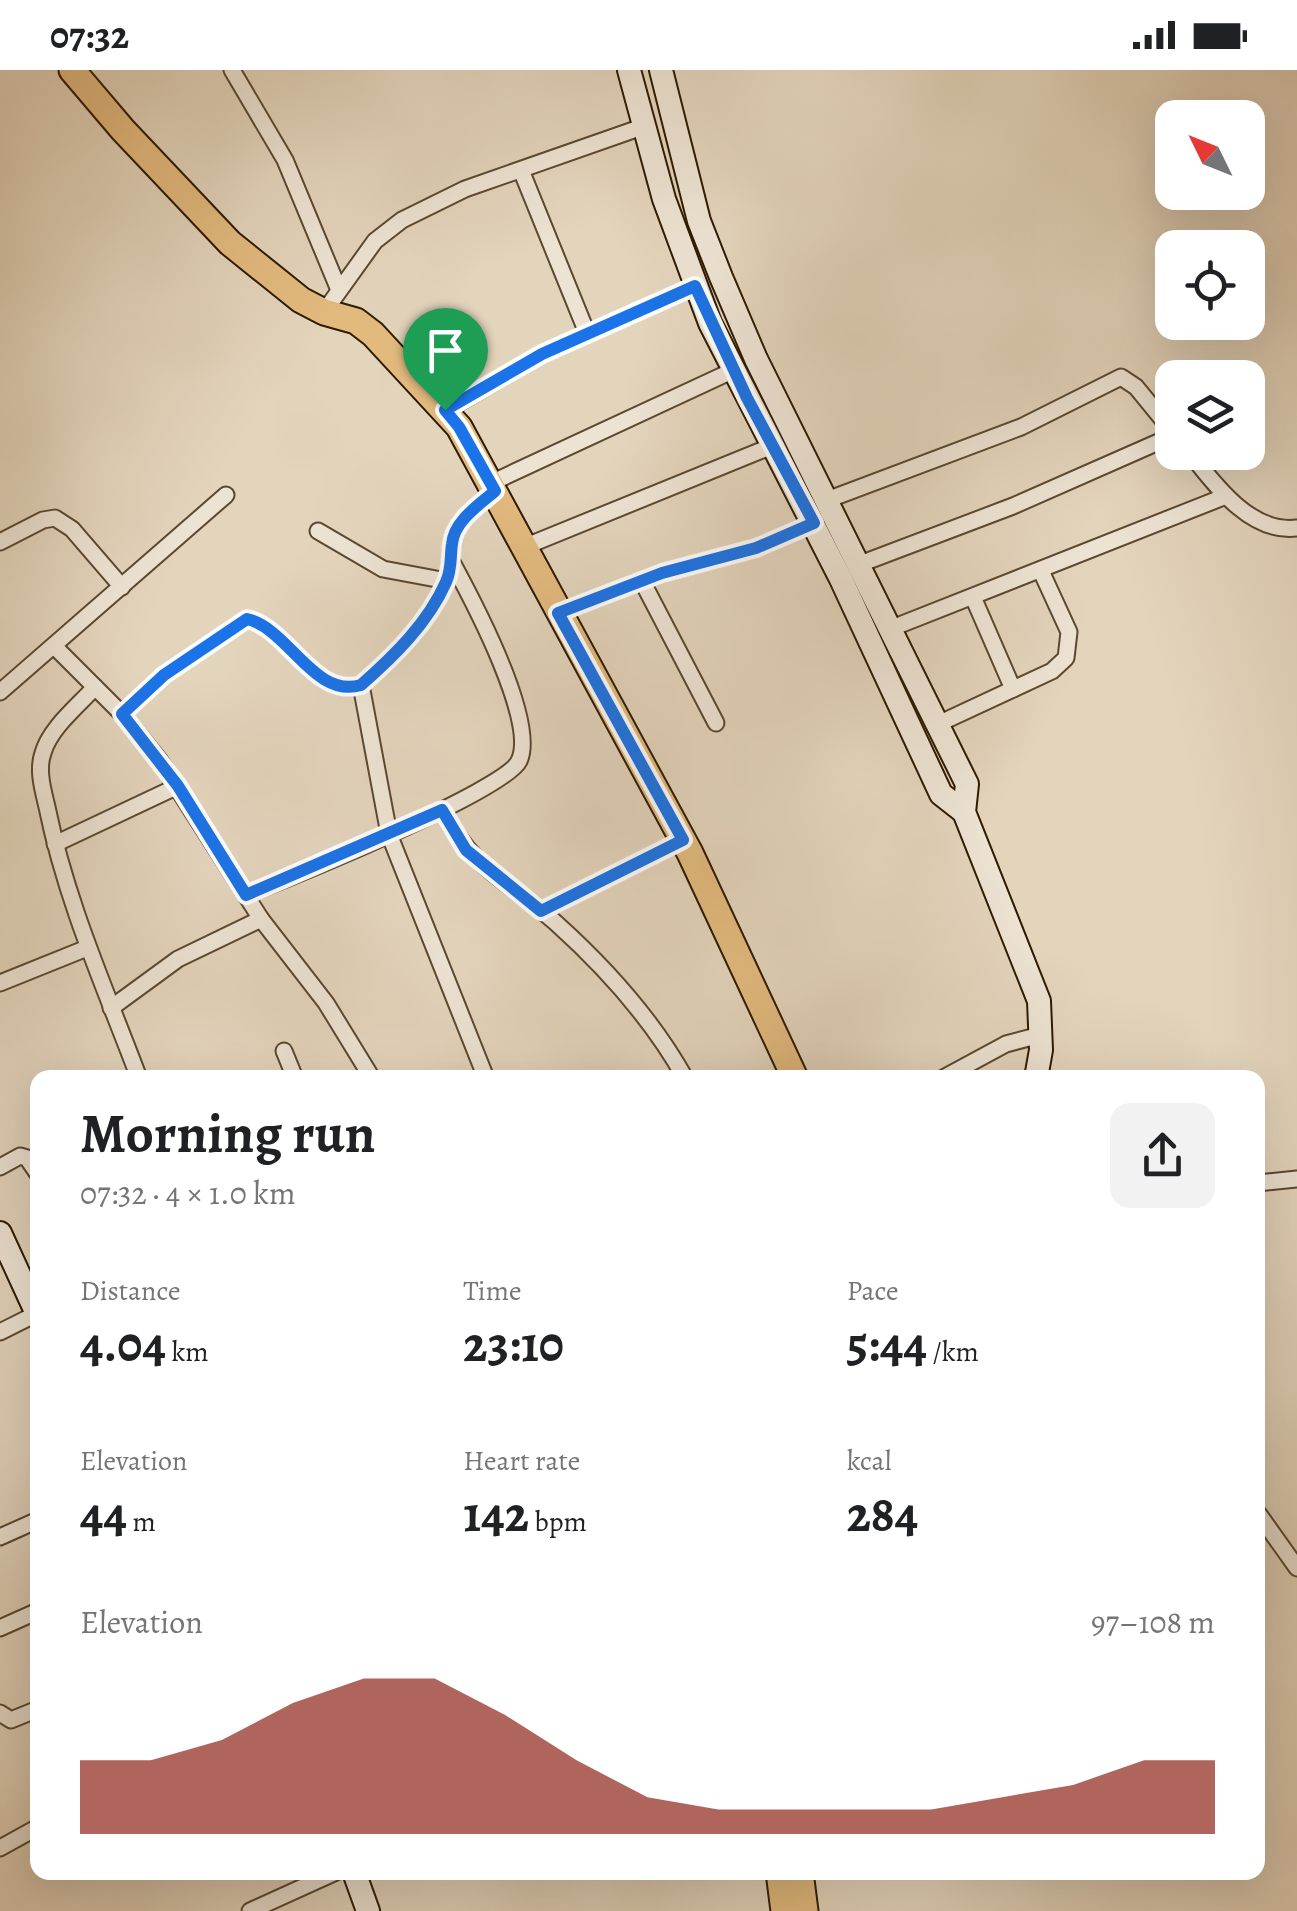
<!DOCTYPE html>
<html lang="en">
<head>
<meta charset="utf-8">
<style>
	body { margin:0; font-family:Alegreya,serif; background:#f2f2f2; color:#202124; height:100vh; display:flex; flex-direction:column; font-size:38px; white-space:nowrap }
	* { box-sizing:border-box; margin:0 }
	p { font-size:32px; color:#757577 }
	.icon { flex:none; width:55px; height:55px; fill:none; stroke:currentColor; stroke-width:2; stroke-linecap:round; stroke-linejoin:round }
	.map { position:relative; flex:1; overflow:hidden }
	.panel { position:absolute; left:30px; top:1000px; width:1235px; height:810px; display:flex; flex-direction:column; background:#fff; border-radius:20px; box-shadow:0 10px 40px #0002 }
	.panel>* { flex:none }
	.needle { width:65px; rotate:313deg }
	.buttons { position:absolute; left:1155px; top:30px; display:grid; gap:20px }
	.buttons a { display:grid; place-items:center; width:110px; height:110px; border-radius:20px; background:#fff; box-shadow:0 10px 40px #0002; font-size:50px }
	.pin { position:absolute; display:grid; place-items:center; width:85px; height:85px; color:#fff; margin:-102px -42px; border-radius:50% 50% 50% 0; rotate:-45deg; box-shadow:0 0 10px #0007 }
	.pin .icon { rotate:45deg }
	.round { display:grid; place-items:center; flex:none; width:105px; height:105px; border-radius:20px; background:#f2f2f2 }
	.head { display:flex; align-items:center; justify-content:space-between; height:170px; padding:0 50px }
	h1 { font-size:55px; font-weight:600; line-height:75px }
	.stats { display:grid; grid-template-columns:repeat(3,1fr); gap:15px; height:170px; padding:10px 50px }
	.stats div { display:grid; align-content:center }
	.stats b { font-size:50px; font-weight:600 }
	.stats small { font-size:28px; font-weight:400 }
	.stats p { font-size:28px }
	.chart { height:280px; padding:20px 50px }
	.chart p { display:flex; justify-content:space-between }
	.chart svg { width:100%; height:180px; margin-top:10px; fill:#8f2418; opacity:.7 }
	.status { display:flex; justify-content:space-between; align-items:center; height:70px; padding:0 50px; background:#fff; direction:ltr }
	.status svg { height:28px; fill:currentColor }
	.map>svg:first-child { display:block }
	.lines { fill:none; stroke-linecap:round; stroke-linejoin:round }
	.street-casing { stroke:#5a482f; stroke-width:19 }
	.secondary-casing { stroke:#2d1a00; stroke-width:26 }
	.primary-casing { stroke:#2d1a00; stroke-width:29 }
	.street { stroke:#ede3d3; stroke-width:15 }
	.secondary { stroke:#ede3d3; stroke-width:22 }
	.primary { stroke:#e2ba7e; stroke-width:25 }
	.route-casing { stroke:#fff; stroke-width:20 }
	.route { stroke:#1a73e8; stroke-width:12 }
</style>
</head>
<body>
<div class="status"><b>07:32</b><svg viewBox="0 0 49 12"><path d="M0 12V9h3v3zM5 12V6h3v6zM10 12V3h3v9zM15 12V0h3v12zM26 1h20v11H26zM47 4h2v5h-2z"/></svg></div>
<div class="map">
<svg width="1297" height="1841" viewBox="0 0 1297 1841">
	<rect width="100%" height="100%" fill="#e3d4bc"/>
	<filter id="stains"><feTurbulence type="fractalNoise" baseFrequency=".002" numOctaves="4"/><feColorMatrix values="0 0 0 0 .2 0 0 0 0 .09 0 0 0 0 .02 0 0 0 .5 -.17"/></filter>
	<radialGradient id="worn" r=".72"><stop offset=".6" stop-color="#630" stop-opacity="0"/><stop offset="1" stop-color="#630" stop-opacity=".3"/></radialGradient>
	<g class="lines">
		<defs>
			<g id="street">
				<path d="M232 0 285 90 339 220"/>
				<path d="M521 100 587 263"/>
				<path d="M324 242 375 171 402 150 465 119 642 57"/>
				<path d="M445 341 542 284 695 216"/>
				<path d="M1189 382C1215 415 1251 464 1297 458"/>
				<path d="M491 413 734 300"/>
				<path d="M827 430 1021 357 1121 307 1136 317 1172 361"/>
				<path d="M318 461 383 499 447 511"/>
				<path d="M0 472 43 450 55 448 72 459 122 517"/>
				<path d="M524 477 772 376"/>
				<path d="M860 494 1013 436 1172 366"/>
				<path d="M642 511 716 653"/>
				<path d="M973 527 1013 619"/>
				<path d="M558 543 662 503 756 478 813 453"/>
				<path d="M892 558 1226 426"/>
				<path d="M54 576 122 644 160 691 261 849 326 933 372 1008"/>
				<path d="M361 615 389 764 486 1008"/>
				<path d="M95 617C78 636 50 658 43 683 37 700 43 720 47 737 66 831 105 918 139 1008"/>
				<path d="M0 622 226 425"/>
				<path d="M122 644 164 605 247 549C290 559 313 629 361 615 394 586 428 553 446 512 452 499 450 488 452 474 454 451 479 435 495 421"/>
				<path d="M938 654 1052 601 1066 588 1069 562 1041 501"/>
				<path d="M442 740C474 801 508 810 556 853 606 898 652 949 685 1008"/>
				<path d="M55 774 178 716"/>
				<path d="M246 825C289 808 505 721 519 691 538 652 472 529 452 492"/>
				<path d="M541 841 683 770"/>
				<path d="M0 913 87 878"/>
				<path d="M111 938 178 889 261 849"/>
				<path d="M284 981 295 1008"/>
				<path d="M943 1008 1006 974 1040 965"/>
				<path d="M0 1097 20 1086 27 1088 38 1104"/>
				<path d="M1258 1113 1297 1109"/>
				<path d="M0 1262 38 1243"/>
				<path d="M1258 1443 1297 1498"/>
				<path d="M0 1467 38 1450"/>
				<path d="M0 1558 38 1541"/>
				<path d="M0 1643 11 1650 38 1639"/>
				<path d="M0 1778 38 1757"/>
				<path d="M250 1841 336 1802"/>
			</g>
			<g id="secondary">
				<path d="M629 0 664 129 710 253 841 509 941 724 964 742"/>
				<path d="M661 0 699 151 721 207 756 289 967 714 964 742 1039 931 1041 980 1036 1008"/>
				<path d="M0 1163 38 1246"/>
				<path d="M354 1802 368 1841"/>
			</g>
			<g id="primary">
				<path d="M72 0 123 60 230 173 301 230 324 242 356 251 373 264 459 357 690 783 795 1008"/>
				<path d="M779 1802 784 1841"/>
				<path d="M800 1802 805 1841"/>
			</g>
		</defs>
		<use href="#street" class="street-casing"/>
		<use href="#secondary" class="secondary-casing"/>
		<use href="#primary" class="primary-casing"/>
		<use href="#street" class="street"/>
		<use href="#secondary" class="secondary"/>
		<use href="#primary" class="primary"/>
	</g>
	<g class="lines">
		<defs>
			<path id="route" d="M695 216 747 328 814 453 756 478 662 503 558 543 683 770 541 841 466 780 442 740 246 825 178 716 122 644 164 605 247 549C289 559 314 629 361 615 394 586 428 553 446 512 452 499 450 488 452 474 454 451 479 435 495 421L459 357 445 340 542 284Z"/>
		</defs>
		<use href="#route" class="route-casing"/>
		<use href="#route" class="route"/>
	</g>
	<rect width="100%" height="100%" filter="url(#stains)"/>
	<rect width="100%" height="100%" fill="url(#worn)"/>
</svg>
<div class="buttons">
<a><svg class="needle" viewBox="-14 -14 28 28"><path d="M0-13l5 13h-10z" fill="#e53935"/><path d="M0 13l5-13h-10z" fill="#757577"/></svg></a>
<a><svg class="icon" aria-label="locate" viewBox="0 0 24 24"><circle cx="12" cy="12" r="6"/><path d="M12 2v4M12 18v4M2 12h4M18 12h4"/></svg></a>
<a><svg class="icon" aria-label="layers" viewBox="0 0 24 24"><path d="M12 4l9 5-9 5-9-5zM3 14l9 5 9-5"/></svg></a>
</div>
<div class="pin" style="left:445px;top:340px;background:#1e9e55"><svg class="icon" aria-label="arrive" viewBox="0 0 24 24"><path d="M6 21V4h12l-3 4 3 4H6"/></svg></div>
<section class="panel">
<div class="head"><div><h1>Morning run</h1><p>07:32 · 4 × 1.0 km</p></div><a class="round"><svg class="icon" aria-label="share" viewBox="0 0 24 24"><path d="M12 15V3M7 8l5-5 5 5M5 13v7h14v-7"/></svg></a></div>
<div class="stats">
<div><p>Distance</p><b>4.04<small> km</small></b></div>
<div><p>Time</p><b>23:10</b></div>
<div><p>Pace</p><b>5:44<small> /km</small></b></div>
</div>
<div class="stats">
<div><p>Elevation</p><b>44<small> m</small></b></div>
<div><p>Heart rate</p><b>142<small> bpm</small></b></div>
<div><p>kcal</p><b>284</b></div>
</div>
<div class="chart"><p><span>Elevation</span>97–108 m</p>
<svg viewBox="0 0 160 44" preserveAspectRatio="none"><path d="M0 44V26L10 26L20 21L30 12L40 6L50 6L60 15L70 26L80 35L90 38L100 38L110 38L120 38L130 35L140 32L150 26L160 26V44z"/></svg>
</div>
</section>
</div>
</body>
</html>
